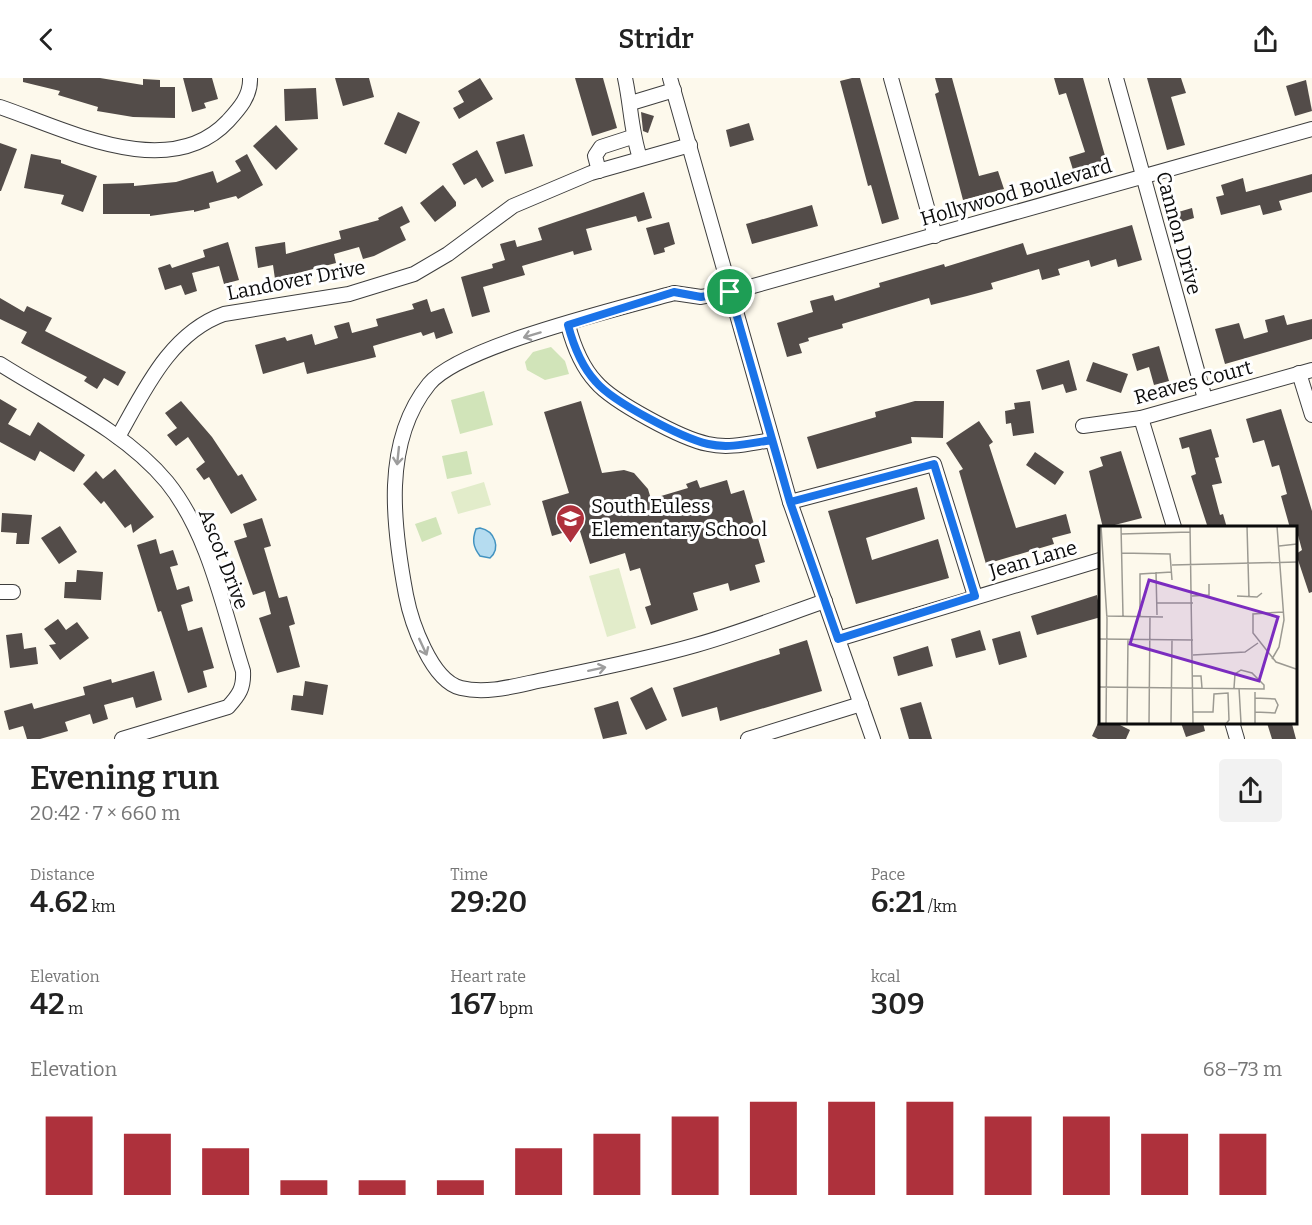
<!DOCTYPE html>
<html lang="en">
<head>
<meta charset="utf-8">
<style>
	body { margin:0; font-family:Bitter,serif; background:#f2f2f2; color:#222; height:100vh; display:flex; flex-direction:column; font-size:22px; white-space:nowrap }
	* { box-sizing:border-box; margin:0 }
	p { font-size:20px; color:#767676 }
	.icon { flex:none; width:33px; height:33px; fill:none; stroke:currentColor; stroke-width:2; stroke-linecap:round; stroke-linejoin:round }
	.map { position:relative; height:661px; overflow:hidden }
	.sheet { display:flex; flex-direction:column; background:#fff; flex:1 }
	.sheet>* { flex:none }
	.pin { position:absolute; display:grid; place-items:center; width:51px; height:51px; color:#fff; margin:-26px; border:3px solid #fff; border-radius:50%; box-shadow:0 2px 6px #0007 }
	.round { display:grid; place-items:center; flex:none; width:63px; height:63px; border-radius:6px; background:#f2f2f2 }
	.head { display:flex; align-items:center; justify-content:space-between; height:102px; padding:0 30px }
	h1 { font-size:33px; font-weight:600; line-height:45px }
	.figures { display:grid; grid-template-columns:repeat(3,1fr); gap:9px; height:102px; padding:6px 30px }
	.figures div { display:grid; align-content:center }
	.figures b { font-size:30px; font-weight:600 }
	.figures small { font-size:16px; font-weight:400 }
	.figures p { font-size:16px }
	.chart { height:168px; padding:12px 30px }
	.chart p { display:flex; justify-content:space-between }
	.chart svg { width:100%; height:108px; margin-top:6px; stroke:#ae313c; stroke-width:6 }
	header { display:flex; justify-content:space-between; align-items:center; height:78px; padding:0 30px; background:#fff; font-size:27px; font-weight:600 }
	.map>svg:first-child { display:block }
	.green { fill:#d1e4b9 }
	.pitch { fill:#e2ecca }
	.water { fill:#b5dcf0; stroke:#4393c0; stroke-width:1.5 }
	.building { fill:#534c49 }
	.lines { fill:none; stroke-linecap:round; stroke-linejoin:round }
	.minor-casing { stroke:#3e3e3e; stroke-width:16 }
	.minor { stroke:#fff; stroke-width:14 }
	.oneway { stroke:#9d9d9d }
	.route-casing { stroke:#fff; stroke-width:12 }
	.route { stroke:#1a73e8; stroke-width:8 }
	.labels { text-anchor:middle; stroke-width:6; stroke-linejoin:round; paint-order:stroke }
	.street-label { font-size:20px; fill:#0b0b0b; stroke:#fff }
	.poi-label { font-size:20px; fill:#0b0b0b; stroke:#fff; text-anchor:start }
	.inset-road { fill:none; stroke:#9c9a92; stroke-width:1.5 }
	.view { fill:#7b2cbf; fill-opacity:0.15; stroke:#7b2cbf; stroke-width:3 }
	.inset-edge { fill:none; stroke:#0b0b0b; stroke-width:3 }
</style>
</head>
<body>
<header><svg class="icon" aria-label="back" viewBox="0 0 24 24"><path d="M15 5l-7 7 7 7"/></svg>Stridr<svg class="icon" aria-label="share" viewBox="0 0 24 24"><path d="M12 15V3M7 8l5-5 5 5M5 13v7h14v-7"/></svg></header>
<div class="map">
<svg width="1312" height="661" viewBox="0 0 1312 661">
	<rect width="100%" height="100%" fill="#fdf9ec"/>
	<g class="green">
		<path d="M551 269 565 283 569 296 545 302 527 292 525 284 533 274Z"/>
		<path d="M484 313 493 347 460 356 451 322Z"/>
		<path d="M467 373 472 396 447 401 442 378Z"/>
		<path d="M436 439 442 456 422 464 415 446Z"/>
	</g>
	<g class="pitch">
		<path d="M484 404 491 427 458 436 451 414Z"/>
		<path d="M619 490 636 550 607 559 589 498Z"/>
	</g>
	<path class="water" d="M480 450C495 453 501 470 490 480L480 478C473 469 472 462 476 451Z"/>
	<g class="building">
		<path d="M23 0H100L143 7V1L160 2V9H175V40L133 39 97 33 98 29 58 17 60 13 23 4Z"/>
		<path d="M183 0H212L218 21 204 25 206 30 192 34Z"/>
		<path d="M335 0H369L374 19 343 28Z"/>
		<path d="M480 0 493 21 459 41 453 30 464 24 458 13Z"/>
		<path d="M575 0H603L617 50 592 58Z"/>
		<path d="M852 0H860L899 141 882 146 871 107 868 108 840 3Z"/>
		<path d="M935 0H952L979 98 998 93 1004 111 963 122 935 16 939 14Z"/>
		<path d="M1054 0H1083L1107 85 1074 95 1069 79 1085 74 1066 15 1059 17Z"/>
		<path d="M1147 0H1181L1186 15 1171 19 1185 67 1167 72Z"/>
		<path d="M1306 2 1312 33 1295 38 1286 8Z"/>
		<path d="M316 10 318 41 285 43 284 11Z"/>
		<path d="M398 34 420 44 406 76 384 66Z"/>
		<path d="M641 34 654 38 648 55 643 53Z"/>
		<path d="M749 45 754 62 730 69 726 52Z"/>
		<path d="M276 47 298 71 276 92 253 68Z"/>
		<path d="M524 56 533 88 505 96 496 64Z"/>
		<path d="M0 65 17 71 1 113H0Z"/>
		<path d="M477 72 494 103 482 110 476 100 464 107 452 86Z"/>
		<path d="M31 76 61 82V85L97 98 83 134 61 126 64 117 24 110Z"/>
		<path d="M247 76 263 107 238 121 236 118 209 125 210 130 194 134V132L150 138V136H103V106L134 105V108L176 104 213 93 217 105 241 93 235 83Z"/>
		<path d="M1312 96V114L1279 123 1282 132 1263 137 1260 127 1221 137 1216 119 1224 117 1221 107 1243 100 1246 114Z"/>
		<path d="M443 107 456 124V128L435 144 420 125Z"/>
		<path d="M644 114 652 140 638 144 636 138 586 151 592 172 574 177 573 173 522 188 525 197 483 209 490 234 472 239 461 199 493 190 492 186 505 182 500 166 515 162 517 169 542 162 538 150Z"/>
		<path d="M812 127 818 148 752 166 746 146Z"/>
		<path d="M402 128 410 144 400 149 406 162 374 178 363 181 359 169 334 176 336 185 275 201 273 187 258 190 255 169 285 164 286 176 341 161 339 153 379 142 378 140Z"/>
		<path d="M1192 130 1194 140 1178 145 1175 135Z"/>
		<path d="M669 144 675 166 664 170 665 174 654 177 646 150Z"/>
		<path d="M1132 147 1142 182 1118 189 1116 181 1091 189 1089 182 1058 191 1060 197 1042 202 1039 191 991 205 993 211 967 218 931 227 929 220 842 246 843 250 808 260 809 263 799 266 802 275 787 279 777 245 813 234 810 223 833 217 835 223 880 209 879 205 944 186 945 189 1023 165 1027 177Z"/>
		<path d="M228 164 239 202 224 206 219 188 192 195 197 213 185 217 181 207 165 212 158 190 170 186 172 190 205 179 203 172Z"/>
		<path d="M0 220 24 234 27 228 52 240 45 253 126 294 118 308 104 300 97 311 84 303 87 299 21 265 27 254 0 241Z"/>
		<path d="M427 221 431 234 444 230 453 255 436 261 434 254 423 258 421 254 373 268 376 279 307 296 304 284 263 296 255 267 285 259 287 263 312 256 315 267 338 260 334 248 349 244 352 255 378 248 376 241 414 231 412 226Z"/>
		<path d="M1284 237 1287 247 1312 241V261L1225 286 1215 251 1239 245 1244 261 1268 254 1265 242Z"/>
		<path d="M1159 268 1169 303 1154 307 1149 289 1137 293 1132 276Z"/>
		<path d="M1069 282 1077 312 1066 315 1063 306 1042 312 1036 292Z"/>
		<path d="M1093 284 1128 296 1121 315 1086 303Z"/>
		<path d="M0 321 17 331 8 346 30 358 38 344 85 377 74 394 40 373 35 383 0 364Z"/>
		<path d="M181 323 212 359 238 398 242 396 257 422 231 436 209 399 204 402 196 391 205 384 188 359 176 368 167 357 177 350 165 335Z"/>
		<path d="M581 323 602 395 624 392 634 395 648 411 651 421 688 410 686 406 697 402 700 410 727 402 731 416 744 412 765 484 755 487 760 504 730 513 728 505 693 515 698 532 651 547 645 529 651 527 640 490 630 493 625 475 590 486 579 450 552 458 542 423 569 415 544 334Z"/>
		<path d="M915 323H944L943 360 911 359 912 365 817 391 807 359 876 339 875 334Z"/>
		<path d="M1030 323 1034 355 1013 358 1011 345 1006 346 1005 333 1015 331 1014 325Z"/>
		<path d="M1281 331 1312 433V514L1309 515 1296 476 1302 472 1296 450H1290L1281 418 1287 416 1279 387 1272 389 1264 362 1253 365 1246 341Z"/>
		<path d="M979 343 993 364 989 367 1016 450 1066 436 1071 455 1052 460 1054 466 986 486 959 393 963 391 946 365Z"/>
		<path d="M1211 351 1219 379 1215 380 1222 405 1212 407 1220 437 1223 436 1227 450H1208L1191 398 1196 396 1189 369 1182 371 1179 360Z"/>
		<path d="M1121 373 1142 440 1103 450 1089 393 1103 388 1100 379Z"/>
		<path d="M1035 374 1064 394 1055 407 1026 387Z"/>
		<path d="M115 391 154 439 133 455 131 446 125 450 104 423 101 426 83 406 96 393 103 401Z"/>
		<path d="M917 409 925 441 866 460 872 482 938 461 949 500 856 526 828 433Z"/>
		<path d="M2 435 32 437 29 466H16L17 455 1 454Z"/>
		<path d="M262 440 271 468 264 470 279 520 287 518 295 546 289 548 300 589 277 595 259 540 271 536 265 513 253 517 234 463 247 459 243 446Z"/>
		<path d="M60 448 77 474 59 486 41 460Z"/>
		<path d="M156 461 160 476 173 472 178 487 170 489 177 512 189 508 193 523 181 527 188 553 202 549 214 590 203 593 207 609 188 615 161 533 158 534 137 467Z"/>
		<path d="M77 492 103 494 101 522 64 520 65 504H76Z"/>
		<path d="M1097 517 1101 539 1037 557 1031 538Z"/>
		<path d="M58 541 66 552 77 544 89 560 60 582 49 567 56 566 44 551Z"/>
		<path d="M980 552 986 572 956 580 951 561Z"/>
		<path d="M1020 553 1027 579 999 587 992 561Z"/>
		<path d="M22 555 24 571 36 569 38 586 10 590 6 557Z"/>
		<path d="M807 562 822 613 720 643 717 629 682 639 673 610 780 576 779 571Z"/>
		<path d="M928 568 933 588 898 598 893 579Z"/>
		<path d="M154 593 162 622 136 630 133 619 104 627 108 641 93 646 90 636 65 644 68 653 40 661H27L23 648 9 652 4 633 32 625 34 631 85 617 83 609 111 601 112 605Z"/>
		<path d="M305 603 328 607 323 637 291 632 293 617 303 618Z"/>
		<path d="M652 609 667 642 646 652 630 620Z"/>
		<path d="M618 623 627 656 603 661 594 630Z"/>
		<path d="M921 624 932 661H909L900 630Z"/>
		<path d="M1098 645H1116L1130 652 1126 661H1098L1092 658Z"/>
		<path d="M1181 645H1203L1205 653 1186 659Z"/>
		<path d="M1267 645 1292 646 1296 661H1272Z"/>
	</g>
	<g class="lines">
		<defs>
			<g id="minor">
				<path d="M625 0C631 27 631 54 640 80"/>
				<path d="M670 0 790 424 873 661"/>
				<path d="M891 0 935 158"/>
				<path d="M1116 0 1205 321"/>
				<path d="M631 25 674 12"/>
				<path d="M0 29C65 51 169 106 228 43 239 31 251 18 250 0"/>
				<path d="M599 93 595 78 601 69 632 59"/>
				<path d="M568 247C573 266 582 289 596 304 613 324 682 361 708 366 729 371 751 365 772 362"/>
				<path d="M0 286C55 321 125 353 167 404 209 456 223 530 243 593 244 610 239 617 228 629L122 661"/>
				<path d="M1299 295 1312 337"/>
				<path d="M1141 340 1174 449"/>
				<path d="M1083 348 1141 340 1312 292"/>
				<path d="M118 359C144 313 170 255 224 236L349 216 414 196 448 176 513 128 591 95 690 67"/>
				<path d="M790 424 934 386 975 518"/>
				<path d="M0 514H13"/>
				<path d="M825 523C782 538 739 555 696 567 647 581 597 591 548 601 521 606 489 617 461 610 431 603 411 543 406 517 393 448 382 364 429 306 460 268 622 230 674 215L701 219 746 210 1312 51"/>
				<path d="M838 561 1100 482"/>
				<path d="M1232 644 1237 661"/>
				<path d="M748 661 861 626"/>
			</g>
		</defs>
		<use href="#minor" class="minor-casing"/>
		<use href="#minor" class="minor"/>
	</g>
	<defs><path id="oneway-shaft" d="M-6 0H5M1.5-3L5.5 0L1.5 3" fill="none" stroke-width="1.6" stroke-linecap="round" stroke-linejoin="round" transform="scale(1.5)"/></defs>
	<g class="oneway">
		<use href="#oneway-shaft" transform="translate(532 257) rotate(163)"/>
		<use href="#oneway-shaft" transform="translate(398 378) rotate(96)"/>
		<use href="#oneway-shaft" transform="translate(423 569) rotate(65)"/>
		<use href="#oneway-shaft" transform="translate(597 591) rotate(-12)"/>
	</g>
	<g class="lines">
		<defs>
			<path id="route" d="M730 214 790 424 838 561 975 518 934 386 790 424 772 362C751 365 729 371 708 366 682 360 613 324 596 304 582 289 573 266 568 247L674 214 701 219 730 214"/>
		</defs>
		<use href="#route" class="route-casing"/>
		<use href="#route" class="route"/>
	</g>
	<defs>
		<symbol id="school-pin" viewBox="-11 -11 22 30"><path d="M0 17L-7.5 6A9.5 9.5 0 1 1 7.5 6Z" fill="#ae313c" stroke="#fff"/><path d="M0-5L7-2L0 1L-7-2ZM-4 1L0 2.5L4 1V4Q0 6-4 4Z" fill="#fff"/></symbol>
	</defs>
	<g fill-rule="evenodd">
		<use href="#school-pin" x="554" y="424" width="33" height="45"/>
	</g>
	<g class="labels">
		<g class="street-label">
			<text transform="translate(1016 114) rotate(-16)" y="7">Hollywood Boulevard</text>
			<text transform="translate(1179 155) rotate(75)" y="7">Cannon Drive</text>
			<text transform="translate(296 202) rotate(-11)" y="7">Landover Drive</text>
			<text transform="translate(1193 304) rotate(-15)" y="7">Reaves Court</text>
			<text transform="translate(224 481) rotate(69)" y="7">Ascot Drive</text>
			<text transform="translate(1033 481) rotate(-16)" y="7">Jean Lane</text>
		</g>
		<g class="poi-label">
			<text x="591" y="435">South Euless<tspan x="591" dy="23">Elementary School</tspan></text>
		</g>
	</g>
	<g transform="translate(1099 448)">
		<rect width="198" height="198" fill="#fdf9ec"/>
		<path class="inset-road" d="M2 0 8 93 7 198M22 0 24 90M91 0 94 198M148 0 150 71M22 8 91 6M180 20 198 18M22 27 71 28 73 54M73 39 198 36M57 46 58 89M93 70 110 69V58M138 70 158 71 163 67M58 77H94M184 86 154 88V107L177 136 197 143M7 90 64 91M41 90V48L73 46M0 113 94 114M94 129 146 126 159 117M173 133 180 121 185 94 178 0M94 150H102L103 162M0 161 165 163V159L153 147 142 144 136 148 135 162M140 162 142 197M94 186H114L115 168 129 167 130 194 127 198M156 186 176 187 179 179 176 173 156 172M28 198 29 113M50 198 51 90M72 198 73 114M156 198V166"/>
		<path class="view" d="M50 54 179 91 160 155 31 118Z"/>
		<rect width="198" height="198" class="inset-edge"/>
	</g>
</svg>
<div class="pin" style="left:730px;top:214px;background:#1e9e55"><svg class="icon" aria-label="arrive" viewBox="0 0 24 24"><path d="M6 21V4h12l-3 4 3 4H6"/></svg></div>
</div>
<section class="sheet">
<div class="head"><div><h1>Evening run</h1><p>20:42 · 7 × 660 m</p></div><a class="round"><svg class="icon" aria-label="share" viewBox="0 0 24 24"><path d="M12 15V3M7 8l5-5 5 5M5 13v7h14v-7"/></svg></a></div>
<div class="figures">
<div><p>Distance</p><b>4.62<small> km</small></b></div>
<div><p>Time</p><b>29:20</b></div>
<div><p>Pace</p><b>6:21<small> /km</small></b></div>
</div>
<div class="figures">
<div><p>Elevation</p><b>42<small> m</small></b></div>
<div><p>Heart rate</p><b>167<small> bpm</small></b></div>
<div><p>kcal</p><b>309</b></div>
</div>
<div class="chart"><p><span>Elevation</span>68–73 m</p>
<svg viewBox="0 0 160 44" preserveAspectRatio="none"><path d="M5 44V12M15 44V19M25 44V25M35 44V38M45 44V38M55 44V38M65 44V25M75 44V19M85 44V12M95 44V6M105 44V6M115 44V6M125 44V12M135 44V12M145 44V19M155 44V19"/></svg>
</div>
</section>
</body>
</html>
